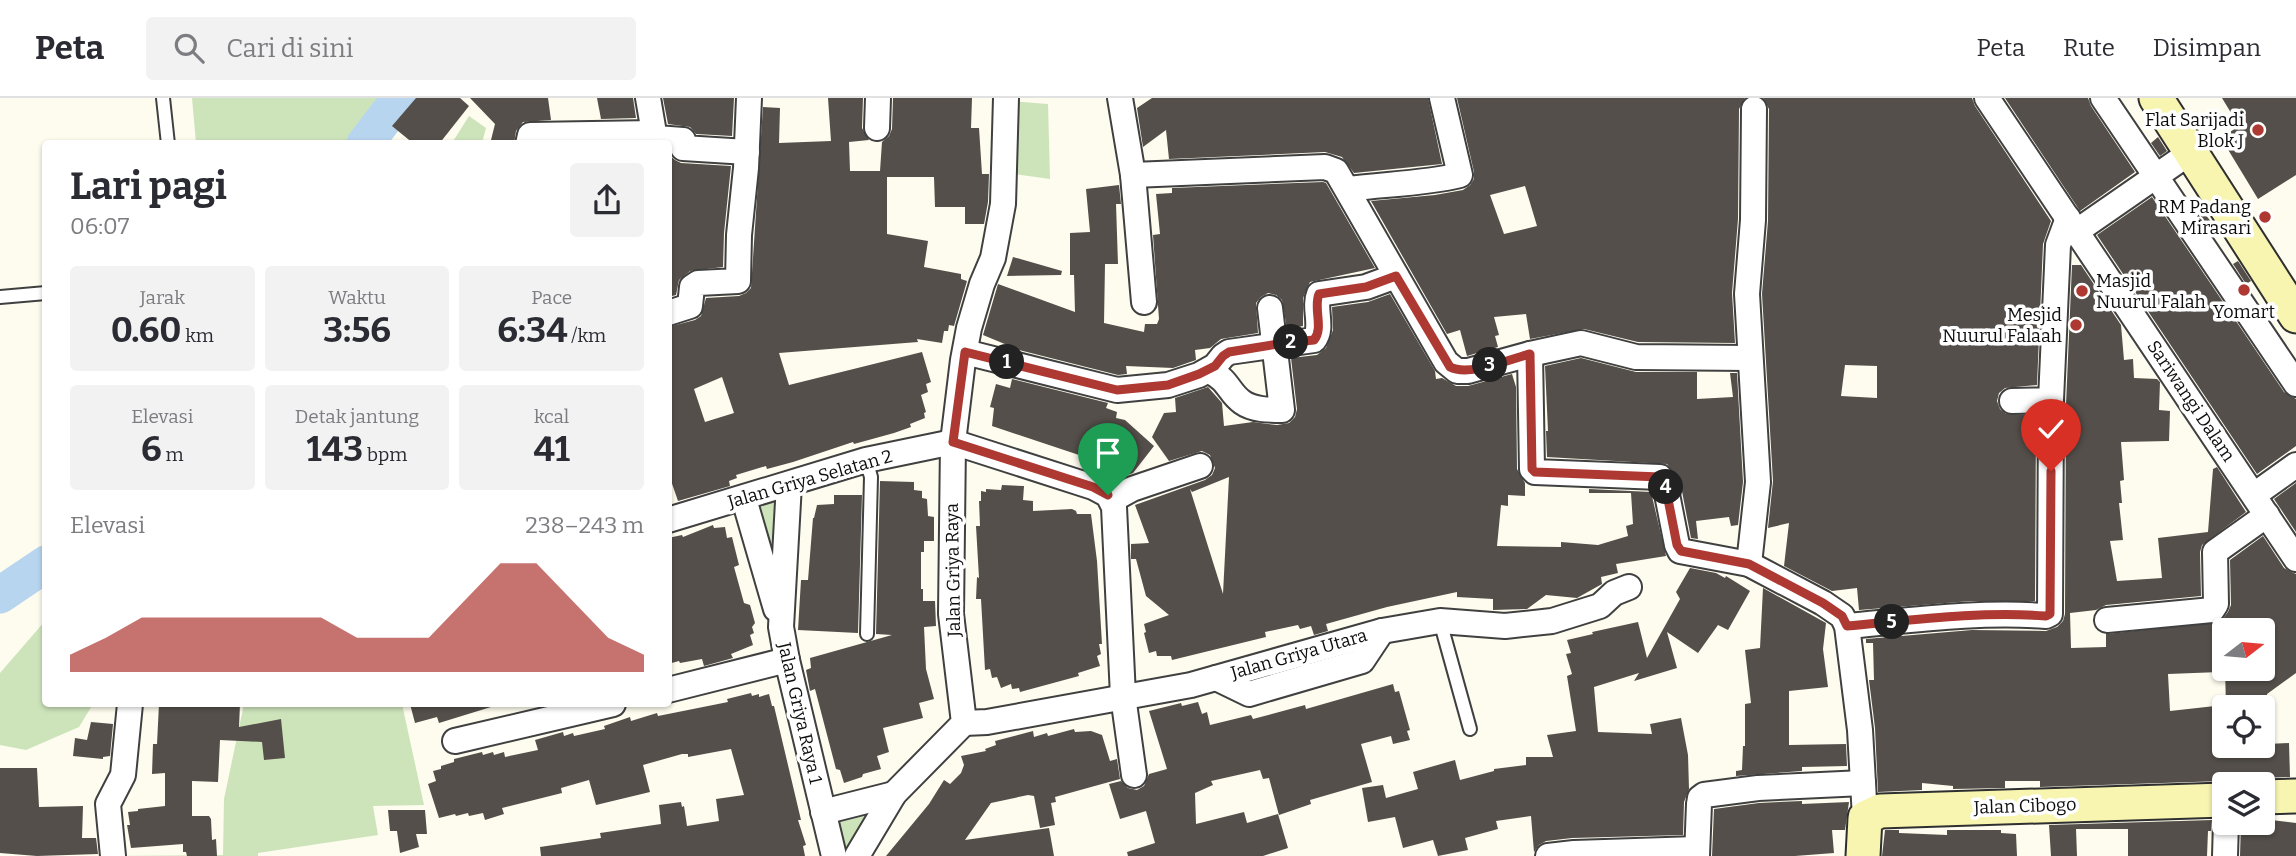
<!DOCTYPE html>
<html lang="id">
<head>
<meta charset="utf-8">
<style>
	body { margin:0; font-family:Bitter,serif; background:#f2f2f3; color:#2b2b33; height:100vh; display:flex; flex-direction:column; font-size:26px; white-space:nowrap }
	* { box-sizing:border-box; margin:0 }
	p { font-size:23px; color:#7c7c81 }
	.icon { flex:none; width:38px; height:38px; fill:none; stroke:currentColor; stroke-width:2; stroke-linecap:round; stroke-linejoin:round }
	.map { position:relative; flex:1; overflow:hidden }
	.drawer { position:absolute; left:42px; top:42px; width:630px; height:567px; display:flex; flex-direction:column; background:#fff; border-radius:7px; box-shadow:0 2px 5px #0004 }
	.drawer>* { flex:none }
	.needle { width:46px; rotate:74deg }
	.fabs { position:absolute; left:2212px; top:520px; display:grid; gap:14px }
	.fabs a { display:grid; place-items:center; width:63px; height:63px; border-radius:7px; background:#fff; box-shadow:0 2px 5px #0004; font-size:35px }
	.pin { position:absolute; display:grid; place-items:center; width:60px; height:60px; color:#fff; margin:-72px -30px; border-radius:50% 50% 50% 0; rotate:-45deg; box-shadow:0 0 7px #0007 }
	.pin .icon { rotate:45deg }
	.km { position:absolute; width:35px; height:35px; margin:-18px; border-radius:50%; background:#222; color:#fff; font-size:19px; line-height:35px; text-align:center }
	.round { display:grid; place-items:center; flex:none; width:74px; height:74px; border-radius:7px; background:#f2f2f3 }
	.head { display:flex; align-items:center; justify-content:space-between; height:119px; padding:0 28px }
	h1 { font-size:38px; font-weight:700; line-height:52px }
	.figures { display:grid; grid-template-columns:repeat(3,1fr); gap:10px; height:119px; padding:7px 28px }
	.figures div { display:grid; align-content:center; border-radius:7px; background:#f2f2f3; text-align:center }
	.figures b { font-size:35px; font-weight:700 }
	.figures small { font-size:19px; font-weight:400 }
	.figures p { font-size:19px }
	.chart { height:196px; padding:14px 28px }
	.chart p { display:flex; justify-content:space-between }
	.chart svg { width:100%; height:126px; margin-top:7px; fill:#ae3933; opacity:.7 }
	header { display:flex; align-items:center; gap:42px; box-sizing:border-box; height:98px; padding:0 35px; background:#fff; border-bottom:2px solid #e1e1e2 }
	header strong { font-size:33px }
	nav { display:flex; gap:38px; margin-inline-start:auto; font-size:24px }
	.search { width:490px; height:63px; background:#f2f2f3; display:flex; align-items:center; gap:18px; box-sizing:border-box; padding:0 24px; border-radius:7px; color:#7c7c81; font-size:26px }
	.map>svg:first-child { display:block }
	.green { fill:#cde4bb }
	.lines { fill:none; stroke-linecap:round; stroke-linejoin:round }
	.river { stroke:#b8d5f0; stroke-width:37 }
	.building { fill:#544f4a; fill-rule:evenodd }
	.lane-casing { stroke:#404040; stroke-width:16 }
	.street-casing { stroke:#404040; stroke-width:28 }
	.secondary-casing { stroke:#2f2f2f; stroke-width:37 }
	.lane { stroke:#fff; stroke-width:12 }
	.street { stroke:#fff; stroke-width:24 }
	.secondary { stroke:#f7f5b0; stroke-width:33 }
	.route-casing { stroke:#fff; stroke-width:14 }
	.route { stroke:#ae3933; stroke-width:9 }
	.poi-dot { fill:#ae3933; stroke:#fff; stroke-width:2.5 }
	.labels { text-anchor:middle; stroke-width:7; stroke-linejoin:round; paint-order:stroke }
	.poi-label { font-size:18px; fill:#0d0d0d; stroke:#fff; text-anchor:end }
	.street-label { font-size:18px; fill:#0d0d0d; stroke:#fff }
</style>
</head>
<body>
<header>
<strong>Peta</strong>
<div class="search"><svg class="icon" aria-label="search" viewBox="0 0 24 24"><circle cx="10" cy="10" r="6"/><path d="M15 15l6 6"/></svg>Cari di sini</div>
<nav><a>Peta</a><a>Rute</a><a>Disimpan</a></nav>
</header>
<div class="map">
<svg width="2296" height="758" viewBox="0 0 2296 758">
	<rect width="100%" height="100%" fill="#fdfcee"/>
	<g class="green">
		<path d="M192 0H394L358 46 196 45Z"/>
		<path d="M1010 3 1048 6 1050 81 1008 75Z"/>
		<path d="M469 18 486 30 482 45H452Z"/>
		<path d="M774 400 779 404V482L758 405Z"/>
		<path d="M45 523 46 606H93L79 629 26 652 0 647V575Z"/>
		<path d="M244 606H402L424 707 373 708 378 737 258 755V758H116L223 757 224 701Z"/>
		<path d="M877 707 844 756 835 718Z"/>
	</g>
	<g class="lines">
		<g class="river">
			<path d="M365 46 400 0"/>
			<path d="M0 497 46 466"/>
		</g>
	</g>
	<g class="building">
		<path d="M416 0H460L469 8 439 46H414L392 28Z"/>
		<path d="M470 0H548L551 22 523 24 516 33 514 46H490L495 26Z"/>
		<path d="M597 0H633L636 20 601 21Z"/>
		<path d="M663 0H734L732 38 696 36 690 29 668 26Z"/>
		<path d="M828 0H863L862 30 869 42 849 44 850 73H880L882 44 889 38 892 31 893 0H972L971 30H979L982 76H989L988 104 984 126H965V109H935L934 79H887V136L928 143 924 169 961 176V181L967 183 954 228 949 227 948 233H944L942 245 917 241 918 244 779 255 789 287 922 254 931 284 926 286 928 294 921 297 926 314 924 315 925 320 910 326 911 329 894 335 854 346 853 344 793 364 767 371 766 368 736 377 737 380 729 383 730 388 678 403 668 374V229L695 222 701 218 706 200 739 198 746 195 751 190 763 9 780 10 779 45 831 43ZM722 279 734 315 705 324 694 291Z"/>
		<path d="M1152 0H1428L1442 66 1354 75 1342 59 1325 54 1169 61 1166 32 1143 49 1137 10Z"/>
		<path d="M1457 0H1745L1739 11 1738 121 1732 195 1735 245 1638 244 1584 231 1530 241 1526 216 1494 219 1499 237 1495 238 1498 249 1467 258 1460 232 1447 236 1371 103 1435 97 1463 92 1470 87 1474 81V74ZM1525 88 1537 128 1504 136 1490 97Z"/>
		<path d="M1763 0H1972L1975 8 2051 123 2043 146 2037 287 2005 290 1999 295 1997 303 2000 311 2006 316 2036 317 2035 503H1971L1859 512 1857 490 1832 493 1784 468 1789 425 1768 430 1773 383 1762 196 1768 123 1769 11ZM1845 267 1877 268V300L1841 298Z"/>
		<path d="M2005 0H2088L2091 8 2135 74 2080 113Z"/>
		<path d="M2222 0H2296V77L2258 101 2221 40 2239 28Z"/>
		<path d="M2158 39 2167 53 2160 58 2151 45Z"/>
		<path d="M668 56 675 62 681 65 731 68 724 135 723 169 690 173 679 182 676 197 668 199Z"/>
		<path d="M1323 84 1326 85 1375 170 1310 184 1303 200V228L1287 231 1282 202 1276 197 1268 195 1261 199 1256 205 1258 235 1221 241 1210 250 1195 252 1196 262 1173 270 1126 268 1127 276 1118 277 1019 252 983 237 998 186 1075 214 1074 177H1070V135L1090 134 1086 91 1119 87 1121 106H1116L1118 166H1105L1104 225 1144 234 1145 226H1157L1159 221 1153 137 1160 136 1156 96 1172 95V90Z"/>
		<path d="M2152 99 2284 294 2296 301V348L2257 376 2097 137Z"/>
		<path d="M2198 107 2219 134 2214 138 2195 109Z"/>
		<path d="M1013 159 1062 173 1061 177 1007 178Z"/>
		<path d="M2238 163 2251 183 2246 186 2233 166Z"/>
		<path d="M2072 167H2081L2121 227 2124 262 2133 261 2134 280 2157 281 2160 284 2159 312 2170 313 2169 343 2121 344 2124 382 2120 383 2122 405H2119L2123 442 2110 443 2117 483 2162 480 2158 440 2208 434 2213 371 2217 369 2246 414 2202 447 2200 454 2201 498 2106 507 2096 512 2070 515 2071 550 2106 549V536L2220 524 2228 514 2231 507 2230 462 2263 438 2284 470 2296 476V575L2267 596V609H2226L2225 570H2263V532H2218L2220 574 2168 576 2170 613 2224 607V648L2289 645 2290 679 2262 680 2251 684 2234 686 2223 683 2040 689V683H2005V690L1953 691V688L1922 685V692L1878 694 1875 630 1869 582H1874L1873 545H1866V541L1972 532 2046 533 2057 529 2063 523 2065 516 2066 307Z"/>
		<path d="M1390 196 1435 273 1436 281 1442 280 1456 288H1468L1512 276 1516 289 1517 371 1525 385V398L1508 397V408L1501 407 1497 448 1561 449V444L1598 447 1628 438 1626 428 1633 426 1631 395H1589V391L1651 394 1666 458 1616 466 1618 475 1601 479 1602 486 1577 500 1546 497 1527 511 1493 512V501L1457 499V494L1387 509 1326 526 1328 533 1314 537 1311 528 1300 531 1298 527 1265 534 1266 539 1172 562 1171 558H1157L1156 553 1149 555 1144 535 1146 534 1144 526 1169 517 1146 498 1136 461H1131V446L1149 445 1135 407 1205 382 1212 377 1215 370 1210 357 1202 353 1169 363 1152 339 1164 315 1176 314 1175 300 1208 289 1222 305 1224 328 1253 324 1277 327 1289 325 1295 319 1297 311 1291 260 1317 257 1326 250 1333 232 1332 209 1368 204ZM1229 379 1223 496 1190 391 1192 394Z"/>
		<path d="M1581 260 1636 274H1697V301L1733 299 1730 275H1737L1743 384 1738 427 1731 428 1729 419 1696 423 1698 441 1691 440 1680 383 1667 366 1547 359 1546 333H1548L1545 268Z"/>
		<path d="M1012 281 1108 305 1106 310 1117 314 1116 320 1125 322 1154 348 1133 375 1125 378 1109 364 1079 357 992 328 994 310 990 309 996 286 1010 290Z"/>
		<path d="M880 383 914 384V392L922 393V400L927 401 928 418 934 419V443H924V454H921V491H923V503H935L936 528 924 529 926 571 934 601 919 605 923 620 883 630 889 654 877 658 881 671 863 676 862 679 844 685 840 672 836 671 815 591 810 593 806 572 811 570 810 560 892 537 876 536Z"/>
		<path d="M2296 385V434L2274 401Z"/>
		<path d="M1002 387 1024 388 1023 402 1033 403V413L1072 411 1076 413 1077 416H1091L1097 463 1102 546H1099L1101 556 1097 558 1100 568 1078 575 1079 578 1020 594 1019 590 1012 591 1011 586 1001 590 997 579 992 580 990 571 985 572 981 501H976L977 479 979 480 976 428H980L979 403H981V393L986 394V391L1001 392Z"/>
		<path d="M834 397H862L858 535 798 532 801 482H808L813 420H814L817 407 834 406Z"/>
		<path d="M713 427 714 430 725 429 727 440 732 439 739 467 734 469 744 505 750 507 755 525 752 529 754 535 750 537 753 547 731 556 733 560 704 568 702 561 680 565 679 563 668 566V440L682 437 683 439Z"/>
		<path d="M1690 470 1716 475 1725 480 1726 478 1750 493 1728 532 1718 527 1698 555 1667 534 1677 570 1634 583 1639 575 1594 589 1598 634 1652 636 1650 626 1681 620 1688 657 1689 691 1684 704 1683 737 1572 740 1546 743 1539 747 1534 754 1531 718 1496 723 1498 731 1465 740 1468 752 1438 758 1433 742 1403 750 1395 719 1368 724 1362 690 1383 687 1386 700 1418 691 1413 674 1455 662 1460 682 1494 673V671L1526 667V659H1553L1547 637 1576 633 1567 578 1572 576 1566 556 1571 555 1567 542 1593 536 1592 534 1638 524 1647 560 1680 501 1676 494Z"/>
		<path d="M1763 490 1826 525 1823 551 1828 589 1789 593V647L1846 646 1847 668 1802 669V673L1736 678V673L1742 672 1743 648H1745V606L1751 605 1745 552 1760 550Z"/>
		<path d="M1393 586 1395 594 1399 593 1410 632 1407 633 1410 642 1393 646 1391 638 1361 646 1372 684 1310 702 1311 706 1279 717 1269 680 1263 681 1260 672 1211 683 1213 687 1195 695 1196 726 1244 714 1247 725 1278 716 1288 750 1263 758H1128L1127 754 1155 745 1146 713 1120 721 1109 686 1121 683 1128 690 1137 692 1144 688 1149 676 1167 671 1149 613 1181 605 1182 608 1198 604 1202 616 1207 614 1210 627 1251 617 1253 621 1305 607 1306 611Z"/>
		<path d="M751 595 752 598 759 596V599L769 596 772 608H774L801 722H798L806 747 803 748 805 758H541L540 749 601 740 600 735 661 726 659 707 681 704 682 709 684 708 687 728 719 723 716 701 744 697 731 651 688 659V656H682L643 667 650 694 596 707 589 682 561 690 562 695 502 710 504 716 485 722 483 715 469 718 468 715 456 718 455 716 439 720 428 686 436 683 433 673 441 671V668L454 664V661L482 654 483 657 493 654 494 657 504 654 505 659 538 652 535 642 563 634 564 638 573 635 574 638 605 631 604 628 630 619 631 623 657 615 658 618 728 604 727 601Z"/>
		<path d="M159 606H240L239 629 281 621 285 660 264 662 262 644 220 642 218 684 192 683V718H209L211 721 212 742 216 741 217 758H187L186 754H183V746L131 750 127 727H130L128 714 138 713V711L165 708V675L152 676 153 646H157Z"/>
		<path d="M410 606H491V609L439 625 437 619 415 625Z"/>
		<path d="M91 624 113 626 110 658 103 659V661L73 658 75 640 87 642Z"/>
		<path d="M1074 631 1075 634 1091 633 1102 637 1110 663 1117 661 1120 681 1055 699 1056 704 1051 705 1055 727 1040 730 1034 698 1028 697 991 705 965 742 1049 730 1054 758H886L929 706 944 682 950 686 961 675 964 667 961 658 986 653 985 651 996 647 995 643 1033 633 1034 639 1047 635 1048 638Z"/>
		<path d="M0 670H37L39 709 83 708 82 740H96L98 756 37 758 0 755Z"/>
		<path d="M1802 703V706L1849 704 1845 732H1832L1834 755 1795 758H1712L1714 711 1759 705Z"/>
		<path d="M388 712H425L427 736H416L419 749 400 755 397 733H390Z"/>
		<path d="M2263 721 2296 725V758H2240L2241 724H2263Z"/>
		<path d="M2212 722 2211 733H2208L2207 758H2128V731H2076L2077 758H2051L2049 727Z"/>
		<path d="M1885 732H1899V735L1947 737V732H2001V735L2016 736 2017 758H1882Z"/>
	</g>
	<g class="lines">
		<defs>
			<g id="lane">
				<path d="M163 0 168 46"/>
				<path d="M0 199 46 195"/>
				<path d="M866 362 871 379 867 536"/>
				<path d="M1440 523 1470 631"/>
			</g>
			<g id="street">
				<path d="M648 0 654 35"/>
				<path d="M1120 0 1133 77 1144 204"/>
				<path d="M1987 0 2296 461"/>
				<path d="M2103 0 2296 286"/>
				<path d="M877 30 878 0"/>
				<path d="M528 46 530 37 654 35 656 40 683 42V50L747 54"/>
				<path d="M1133 77 1325 69 1336 73 1446 264 1457 273H1468L1530 256 1581 245 1636 259 1749 260"/>
				<path d="M1348 91C1385 86 1423 86 1460 77L1442 0"/>
				<path d="M2077 133 2191 54"/>
				<path d="M668 215 690 208 692 189 698 185 738 183 739 137 746 70 749 0"/>
				<path d="M965 254 1117 292 1168 287 1199 277 1215 268 1223 258 1229 254 1314 242C1324 230 1313 210 1319 196L1366 189 1396 178"/>
				<path d="M1530 256 1532 371 1535 374 1660 379 1665 386 1677 447 1680 453 1749 466 1823 505 1842 518 1847 528 1860 632 1865 720"/>
				<path d="M1209 273C1229 282 1228 294 1242 304 1253 312 1269 312 1282 312L1270 210"/>
				<path d="M2012 303 2051 302 2058 147 2068 120"/>
				<path d="M789 386 781 529 787 562 834 758"/>
				<path d="M2254 397 2296 367"/>
				<path d="M744 401 776 511"/>
				<path d="M1112 402 1132 391 1200 368"/>
				<path d="M668 422 866 362 953 344 1093 389 1108 397 1114 409 1123 598 1134 677"/>
				<path d="M1749 466 1758 384 1747 196 1753 122 1754 11"/>
				<path d="M2107 522 2212 512 2216 506 2215 454 2267 417"/>
				<path d="M1847 528C1913 522 1980 513 2046 518L2050 516 2051 302"/>
				<path d="M1216 580 1249 596 1362 563 1382 533"/>
				<path d="M668 592 787 562"/>
				<path d="M964 625 987 624 1191 587 1382 533 1440 523 1505 528 1552 523 1600 508 1614 495 1629 489"/>
				<path d="M455 643 613 606"/>
				<path d="M823 714 894 696"/>
				<path d="M113 758 108 706 123 677 130 606"/>
				<path d="M857 758 894 696 964 625 951 516 953 344 963 262 969 230 982 186 993 160 1003 106 1006 0"/>
				<path d="M1548 758 1574 755 1697 751"/>
				<path d="M1697 758 1699 706 1700 700 1704 697 1758 690 1863 685"/>
				<path d="M2225 758 2226 724"/>
			</g>
			<g id="secondary">
				<path d="M2156 0 2296 218"/>
				<path d="M2263 699 2296 698"/>
				<path d="M1863 758 1865 720 1880 713 2224 702"/>
			</g>
		</defs>
		<use href="#lane" class="lane-casing"/>
		<use href="#street" class="street-casing"/>
		<use href="#secondary" class="secondary-casing"/>
		<use href="#lane" class="lane"/>
		<use href="#street" class="street"/>
		<use href="#secondary" class="secondary"/>
	</g>
	<g class="lines">
		<defs>
			<path id="route" d="M1108 397 1093 389 953 344 965 254 1117 292 1168 287 1199 276 1215 268 1223 258 1229 254 1284 245 1314 242C1324 230 1313 210 1319 196L1366 189 1396 178 1450 269C1469 279 1509 261 1530 256L1532 371 1535 374 1660 379 1665 386 1677 447 1681 453 1749 466 1823 505 1842 518 1847 528C1913 522 1980 513 2046 518L2050 516 2051 373"/>
		</defs>
		<use href="#route" class="route-casing"/>
		<use href="#route" class="route"/>
	</g>
	<g class="poi-dot">
		<circle cx="2258" cy="32" r="7"/>
		<circle cx="2265" cy="119" r="7"/>
		<circle cx="2244" cy="192" r="7"/>
		<circle cx="2082" cy="193" r="7"/>
		<circle cx="2076" cy="227" r="7"/>
	</g>
	<g class="labels">
		<g class="poi-label">
			<text x="2244" y="28">Flat Sarijadi<tspan x="2244" dy="21">Blok J</tspan></text>
			<text x="2251" y="115">RM Padang<tspan x="2251" dy="21">Mirasari</tspan></text>
			<text x="2096" y="189" text-anchor="start">Masjid<tspan x="2096" dy="21">Nuurul Falah</tspan></text>
			<text x="2244" y="220" text-anchor="middle">Yomart</text>
			<text x="2062" y="223">Mesjid<tspan x="2062" dy="21">Nuurul Falaah</tspan></text>
		</g>
		<g class="street-label">
			<text transform="translate(2191 303) rotate(56)" y="6">Sariwangi Dalam</text>
			<text transform="translate(810 381) rotate(-16)" y="6">Jalan Griya Selatan 2</text>
			<text transform="translate(953 472) rotate(-91)" y="6">Jalan Griya Raya</text>
			<text transform="translate(1299 556) rotate(-16)" y="6">Jalan Griya Utara</text>
			<text transform="translate(800 615) rotate(77)" y="6">Jalan Griya Raya 1</text>
			<text transform="translate(2025 708) rotate(-2)" y="6">Jalan Cibogo</text>
		</g>
	</g>
</svg>
<div class="fabs">
<a><svg class="needle" viewBox="-14 -14 28 28"><path d="M0-13l5 13h-10z" fill="#e53935"/><path d="M0 13l5-13h-10z" fill="#7c7c81"/></svg></a>
<a><svg class="icon" aria-label="locate" viewBox="0 0 24 24"><circle cx="12" cy="12" r="6"/><path d="M12 2v4M12 18v4M2 12h4M18 12h4"/></svg></a>
<a><svg class="icon" aria-label="layers" viewBox="0 0 24 24"><path d="M12 4l9 5-9 5-9-5zM3 14l9 5 9-5"/></svg></a>
</div>
<div class="pin" style="left:1108px;top:397px;background:#1e9e55"><svg class="icon" aria-label="arrive" viewBox="0 0 24 24"><path d="M6 21V4h12l-3 4 3 4H6"/></svg></div>
<div class="pin" style="left:2051px;top:373px;background:#d93025"><svg class="icon" aria-label="check" viewBox="0 0 24 24"><path d="M5 12l5 5 9-10"/></svg></div>
<b class="km" style="left:1007px;top:264px">1</b>
<b class="km" style="left:1291px;top:244px">2</b>
<b class="km" style="left:1490px;top:267px">3</b>
<b class="km" style="left:1666px;top:389px">4</b>
<b class="km" style="left:1892px;top:524px">5</b>
<section class="drawer">
<div class="head"><div><h1>Lari pagi</h1><p>06:07</p></div><a class="round"><svg class="icon" aria-label="share" viewBox="0 0 24 24"><path d="M12 15V3M7 8l5-5 5 5M5 13v7h14v-7"/></svg></a></div>
<div class="figures">
<div><p>Jarak</p><b>0.60<small> km</small></b></div>
<div><p>Waktu</p><b>3:56</b></div>
<div><p>Pace</p><b>6:34<small> /km</small></b></div>
</div>
<div class="figures">
<div><p>Elevasi</p><b>6<small> m</small></b></div>
<div><p>Detak jantung</p><b>143<small> bpm</small></b></div>
<div><p>kcal</p><b>41</b></div>
</div>
<div class="chart"><p><span>Elevasi</span>238–243 m</p>
<svg viewBox="0 0 160 44" preserveAspectRatio="none"><path d="M0 44V38L10 32L20 25L30 25L40 25L50 25L60 25L70 25L80 32L90 32L100 32L110 19L120 6L130 6L140 19L150 32L160 38V44z"/></svg>
</div>
</section>
</div>
</body>
</html>
